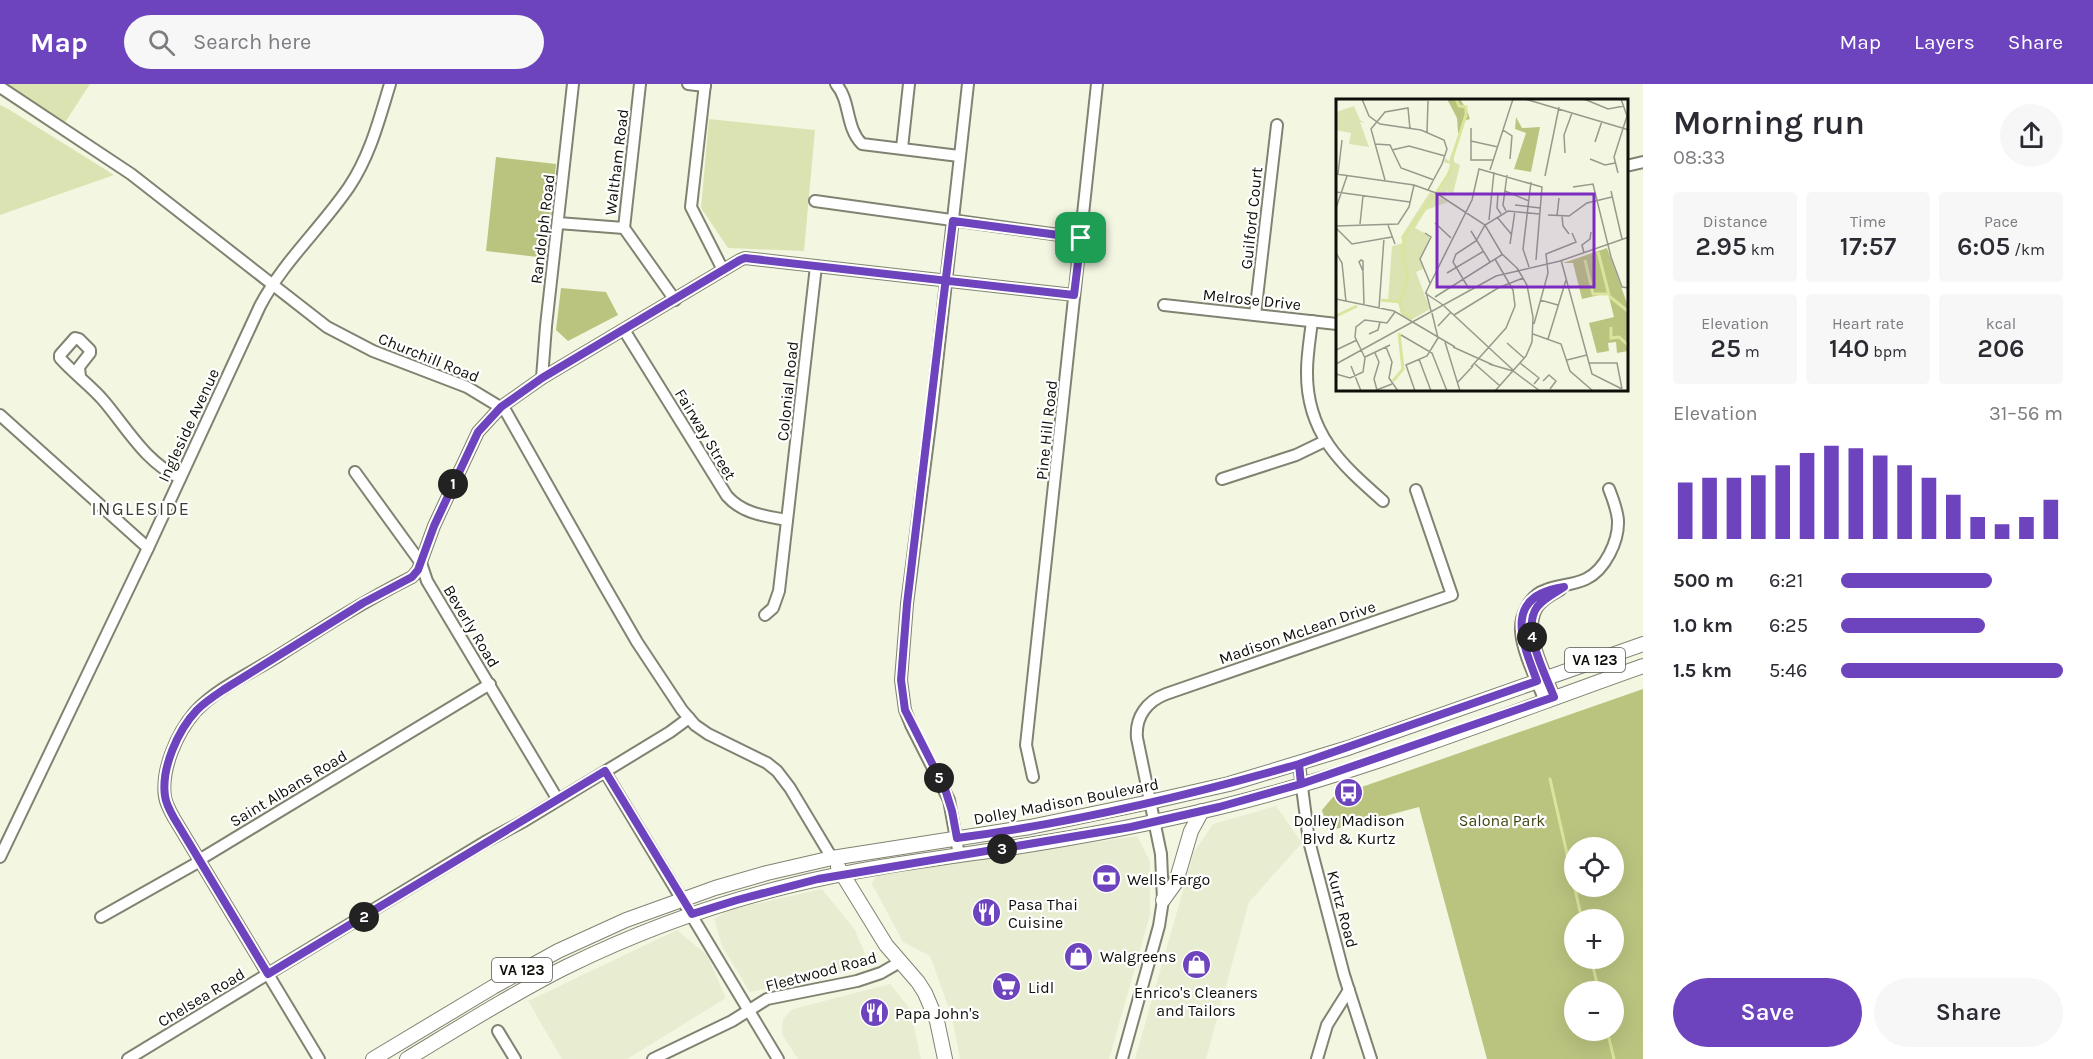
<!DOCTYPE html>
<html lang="en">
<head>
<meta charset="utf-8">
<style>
	body { margin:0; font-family:Karla,sans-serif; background:#f7f7f7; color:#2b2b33; height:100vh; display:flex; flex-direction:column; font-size:22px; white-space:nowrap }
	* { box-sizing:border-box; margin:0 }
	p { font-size:20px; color:#7c7c81 }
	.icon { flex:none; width:33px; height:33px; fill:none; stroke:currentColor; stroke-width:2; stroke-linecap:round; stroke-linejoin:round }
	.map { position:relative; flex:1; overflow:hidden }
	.details { display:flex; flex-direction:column; background:#fff; width:450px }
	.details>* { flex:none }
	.fabs { position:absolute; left:1564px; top:753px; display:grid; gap:12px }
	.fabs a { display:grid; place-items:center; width:60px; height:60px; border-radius:50%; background:#fff; box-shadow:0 6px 24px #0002; font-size:30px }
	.pin { position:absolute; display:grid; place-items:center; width:51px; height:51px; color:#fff; margin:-26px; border-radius:12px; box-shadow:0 3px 9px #0006 }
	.km { position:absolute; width:30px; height:30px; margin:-15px; border-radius:50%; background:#222; color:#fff; font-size:16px; line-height:30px; text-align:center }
	.round { display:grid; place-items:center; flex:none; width:63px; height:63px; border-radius:32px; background:#f7f7f7 }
	.overview { display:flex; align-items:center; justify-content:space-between; height:102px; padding:0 30px }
	h1 { font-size:33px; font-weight:600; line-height:45px }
	.metrics { display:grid; grid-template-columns:repeat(3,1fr); gap:9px; height:102px; padding:6px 30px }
	.metrics div { display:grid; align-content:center; border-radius:6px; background:#f7f7f7; text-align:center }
	.metrics b { font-size:26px; font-weight:600 }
	.metrics small { font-size:16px; font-weight:400 }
	.metrics p { font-size:16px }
	.chart { height:168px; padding:12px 30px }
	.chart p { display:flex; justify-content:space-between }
	.chart svg { width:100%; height:108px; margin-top:6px; stroke:#6d44bd; stroke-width:6 }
	.button { display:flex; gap:12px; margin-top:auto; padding:12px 30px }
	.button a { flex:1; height:69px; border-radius:36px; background:#6d44bd; color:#fff; font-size:24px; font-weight:600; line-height:69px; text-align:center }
	.button a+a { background:#f7f7f7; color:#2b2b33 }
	ul { padding:0 30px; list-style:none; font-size:20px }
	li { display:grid; grid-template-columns:96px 72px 1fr; align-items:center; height:45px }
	li i { height:15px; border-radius:8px; background:#6d44bd }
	header { display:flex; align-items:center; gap:36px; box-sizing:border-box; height:84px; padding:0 30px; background:#6d44bd; color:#fff }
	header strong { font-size:28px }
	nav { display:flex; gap:33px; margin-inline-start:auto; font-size:21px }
	.search { width:420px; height:54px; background:#f7f7f7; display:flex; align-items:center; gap:15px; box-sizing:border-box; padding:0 21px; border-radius:33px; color:#7c7c81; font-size:22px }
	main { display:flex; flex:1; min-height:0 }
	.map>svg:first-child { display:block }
	.built { fill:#e8ecd1 }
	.green { fill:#dce3b2 }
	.forest { fill:#bbc47f; fill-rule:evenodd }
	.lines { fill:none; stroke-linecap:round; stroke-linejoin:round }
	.stream { stroke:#dae49d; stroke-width:3 }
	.minor-casing { stroke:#808371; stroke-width:14 }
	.major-casing { stroke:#808371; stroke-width:16 }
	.minor { stroke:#fff; stroke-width:10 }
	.major { stroke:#fff; stroke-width:14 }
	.route-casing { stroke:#fff; stroke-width:12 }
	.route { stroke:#6d44bd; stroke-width:8 }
	.labels { text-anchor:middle; stroke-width:4.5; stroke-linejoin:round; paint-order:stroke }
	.shield { fill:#fff; stroke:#565752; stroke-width:1.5 }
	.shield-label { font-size:15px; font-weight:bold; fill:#0e0f08 }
	.street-label { font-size:16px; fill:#0e0f08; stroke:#fff }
	.poi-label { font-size:16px; fill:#0e0f08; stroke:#fff; text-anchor:start }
	.park-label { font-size:16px; fill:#3f4410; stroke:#fff }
	.neighbourhood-label { font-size:18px; letter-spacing:1.5px; fill:#3d402f; stroke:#fff }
	.inset-river { fill:none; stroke:#dae49d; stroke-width:3 }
	.inset-road { fill:none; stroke:#979a8b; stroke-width:1.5 }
	.view { fill:#7b2cbf; fill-opacity:0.15; stroke:#7b2cbf; stroke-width:3 }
	.inset-edge { fill:none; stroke:#0e0f08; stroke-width:3 }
</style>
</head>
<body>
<header>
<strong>Map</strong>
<div class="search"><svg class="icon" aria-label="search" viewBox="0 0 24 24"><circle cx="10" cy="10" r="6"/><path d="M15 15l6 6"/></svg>Search here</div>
<nav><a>Map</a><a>Layers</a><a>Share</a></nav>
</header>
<main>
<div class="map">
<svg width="1643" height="975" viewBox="0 0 1643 975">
	<rect width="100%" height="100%" fill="#f3f7e2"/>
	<g class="built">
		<path d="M1276 722 1302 759 1249 818 1206 975H1135L1194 768 1213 740Z"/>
		<path d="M1137 752 1150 777V831L1109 975H960L952 933 930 872 903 858 872 800 876 791Z"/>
		<path d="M822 805 855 846 868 877 857 885 750 908 722 862 714 835 729 826Z"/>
		<path d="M677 846 707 871 726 914 627 975H562L528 917Z"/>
		<path d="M890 900 910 925 921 975H798L782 950 783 935 793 925Z"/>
	</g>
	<g class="green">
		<path d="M0 0H90L64 40Z"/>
		<path d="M0 21 10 26 114 91 0 131Z"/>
		<path d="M709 35 815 46 804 167 728 164 701 124Z"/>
	</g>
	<g class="forest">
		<path d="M496 73 556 80 546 174 486 167Z"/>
		<path d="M561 204 606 208 618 231 568 257 556 246Z"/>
		<path d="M1643 605V975H1487L1419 723 1328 747 1322 726 1333 713ZM1575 764H1614V802H1575ZM1575 836H1614V874H1575ZM1575 908H1614V946H1575Z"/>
	</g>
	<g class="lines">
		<g class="stream">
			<path d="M1550 695 1582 836"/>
			<path d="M1591 874 1599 908"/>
			<path d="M1607 946 1614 975"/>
		</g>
		<defs>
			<g id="minor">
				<path d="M640 0 624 144 675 216"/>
				<path d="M688 0 705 2"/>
				<path d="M705 0 691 123 723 186"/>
				<path d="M836 0C851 17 845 43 862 60L959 72"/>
				<path d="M0 3 131 90 327 243 373 267 467 303 505 326 604 501 637 558 682 626 695 641 708 650 767 679 777 687 790 704 832 774"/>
				<path d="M902 64 909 0"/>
				<path d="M1626 82 1643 78"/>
				<path d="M815 117 1081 154"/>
				<path d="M558 139 624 144"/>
				<path d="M1164 221 1337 240"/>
				<path d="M1255 231 1277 41"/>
				<path d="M1312 237C1310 254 1307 271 1307 287 1306 349 1341 380 1383 417"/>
				<path d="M624 246 727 412C743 430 765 432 787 436"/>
				<path d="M80 293 79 283 90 269V266L79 255 75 254 60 271V274C73 289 90 301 103 316 127 344 145 378 180 394"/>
				<path d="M542 294 546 242 573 0"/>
				<path d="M0 331 148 464"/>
				<path d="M355 388 421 479 427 497 558 716"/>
				<path d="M1222 395 1296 371 1325 357"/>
				<path d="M765 531 773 524 779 507 816 182"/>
				<path d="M1554 613C1545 588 1521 546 1538 522 1544 514 1553 510 1561 505"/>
				<path d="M1545 617C1537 597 1522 567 1521 547 1520 531 1530 511 1546 506 1559 501 1573 501 1586 495 1605 486 1619 457 1618 436 1617 426 1613 415 1609 405"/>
				<path d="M1299 680 1309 757 1344 891 1371 975"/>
				<path d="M605 688 778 975"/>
				<path d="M1033 693 1026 661 1097 0"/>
				<path d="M959 771 949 716 911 641 905 626 901 596 907 520 931 333 968 0"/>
				<path d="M0 773 148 464 260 222C283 178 321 144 349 103 370 72 379 36 390 0"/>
				<path d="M101 833 195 780 199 776 490 600"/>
				<path d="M498 947 515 975"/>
				<path d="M128 975 485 758 524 737 670 648 689 634"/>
				<path d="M319 975 174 734C170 727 166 720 165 713 161 685 177 649 195 628 217 604 251 589 278 572 322 544 366 516 412 493L418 486 434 442 478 348 501 323 542 294 740 176 745 174 1074 211"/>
				<path d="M653 975 732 937 767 915 857 897 881 889 900 878"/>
				<path d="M1122 975 1159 842 1163 816 1161 770 1137 654C1135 633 1147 617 1166 610L1452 511 1416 406"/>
				<path d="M1317 975 1327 941 1349 906"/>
			</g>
			<g id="major">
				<path d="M838 783 886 861 918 898 925 909 937 937 945 975"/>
				<path d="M1163 816 1176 798 1191 747 1202 727"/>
				<path d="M373 975 493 903 558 867 626 836 715 804 767 789 832 774 1030 743 1150 718 1229 700 1348 664 1643 560"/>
				<path d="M407 975C460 943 512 910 566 883 637 848 711 821 788 802 856 785 925 776 995 766 1070 755 1146 741 1220 723 1364 688 1504 631 1643 582"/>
			</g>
		</defs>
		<use href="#minor" class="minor-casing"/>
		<use href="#major" class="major-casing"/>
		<use href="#minor" class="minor"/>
		<use href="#major" class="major"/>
	</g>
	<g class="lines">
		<defs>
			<path id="route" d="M1081 154 1074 211 745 174 740 176 542 294 501 323 478 348 434 442 418 486 412 493 363 519 223 606C214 612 205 618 197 626 178 646 161 684 165 712 166 720 170 727 174 734L268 890 605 687 692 830 737 816 818 795 1131 743 1219 723 1301 700 1299 680 1537 597C1522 557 1502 512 1564 503 1555 509 1544 514 1537 523 1521 546 1545 589 1554 613L1301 700 1299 680C1187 712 1073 739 957 754L952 727 945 705 905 626 901 596 907 520 943 218 953 137 1081 154"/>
		</defs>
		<use href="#route" class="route-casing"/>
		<use href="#route" class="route"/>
	</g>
	<defs>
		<symbol id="bus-disc" viewBox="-11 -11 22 22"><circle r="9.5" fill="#6d44bd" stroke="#fff"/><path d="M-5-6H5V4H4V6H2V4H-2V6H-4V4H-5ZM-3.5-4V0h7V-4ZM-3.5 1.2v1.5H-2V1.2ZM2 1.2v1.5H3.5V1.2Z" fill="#fff"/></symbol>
		<symbol id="bank-disc" viewBox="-11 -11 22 22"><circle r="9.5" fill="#6d44bd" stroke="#fff"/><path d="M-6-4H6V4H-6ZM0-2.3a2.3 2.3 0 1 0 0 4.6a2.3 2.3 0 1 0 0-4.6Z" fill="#fff"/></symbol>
		<symbol id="restaurant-disc" viewBox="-11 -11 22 22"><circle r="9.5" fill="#6d44bd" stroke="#fff"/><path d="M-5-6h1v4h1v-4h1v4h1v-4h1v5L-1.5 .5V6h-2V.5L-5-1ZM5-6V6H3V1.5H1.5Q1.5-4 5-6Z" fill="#fff"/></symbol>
		<symbol id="shop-disc" viewBox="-11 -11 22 22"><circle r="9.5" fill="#6d44bd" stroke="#fff"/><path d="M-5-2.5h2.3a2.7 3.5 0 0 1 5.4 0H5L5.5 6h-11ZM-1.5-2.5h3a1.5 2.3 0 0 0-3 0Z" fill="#fff"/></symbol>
		<symbol id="supermarket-disc" viewBox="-11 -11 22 22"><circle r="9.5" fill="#6d44bd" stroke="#fff"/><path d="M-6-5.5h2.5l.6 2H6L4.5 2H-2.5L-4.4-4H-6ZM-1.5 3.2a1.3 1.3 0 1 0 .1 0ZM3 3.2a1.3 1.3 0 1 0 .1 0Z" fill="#fff"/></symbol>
	</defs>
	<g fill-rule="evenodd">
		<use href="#bus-disc" x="1332" y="692" width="33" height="33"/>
		<use href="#bank-disc" x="1090" y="778" width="33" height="33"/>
		<use href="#restaurant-disc" x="970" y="812" width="33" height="33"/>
		<use href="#shop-disc" x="1062" y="856" width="33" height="33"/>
		<use href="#shop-disc" x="1180" y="864" width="33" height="33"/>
		<use href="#supermarket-disc" x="990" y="886" width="33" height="33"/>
		<use href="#restaurant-disc" x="858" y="912" width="33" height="33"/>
	</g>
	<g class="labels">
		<g class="shield">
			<rect x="1565" y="564" width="60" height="24" rx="4.5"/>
			<rect x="492" y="874" width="60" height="24" rx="4.5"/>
		</g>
		<g class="shield-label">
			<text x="1595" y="581">VA 123</text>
			<text x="522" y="891">VA 123</text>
		</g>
		<g class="street-label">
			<text transform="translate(616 78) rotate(-83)" y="6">Waltham Road</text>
			<text transform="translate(1251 134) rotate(-84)" y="6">Guilford Court</text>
			<text transform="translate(542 145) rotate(-83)" y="6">Randolph Road</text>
			<text transform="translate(1252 215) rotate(6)" y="6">Melrose Drive</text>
			<text transform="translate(429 273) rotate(22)" y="6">Churchill Road</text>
			<text transform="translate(787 307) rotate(-84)" y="6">Colonial Road</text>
			<text transform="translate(188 341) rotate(-65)" y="6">Ingleside Avenue</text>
			<text transform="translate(1046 346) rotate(-84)" y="6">Pine Hill Road</text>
			<text transform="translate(706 350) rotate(59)" y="6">Fairway Street</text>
			<text transform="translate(472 542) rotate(59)" y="6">Beverly Road</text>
			<text transform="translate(1297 548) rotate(-19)" y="6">Madison McLean Drive</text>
			<text transform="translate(288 704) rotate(-31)" y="6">Saint Albans Road</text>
			<text transform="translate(1066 717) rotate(-11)" y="6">Dolley Madison Boulevard</text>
			<text transform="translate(1343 825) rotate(75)" y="6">Kurtz Road</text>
			<text transform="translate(821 887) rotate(-15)" y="6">Fleetwood Road</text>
			<text transform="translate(201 913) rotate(-31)" y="6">Chelsea Road</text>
		</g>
		<g class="poi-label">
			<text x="1349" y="742" text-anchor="middle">Dolley Madison<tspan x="1349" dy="18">Blvd &amp; Kurtz</tspan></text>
			<text x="1127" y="801">Wells Fargo</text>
			<text x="1008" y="826">Pasa Thai<tspan x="1008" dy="18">Cuisine</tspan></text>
			<text x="1100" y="878">Walgreens</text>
			<text x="1028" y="909">Lidl</text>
			<text x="1196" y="914" text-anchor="middle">Enrico's Cleaners<tspan x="1196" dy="18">and Tailors</tspan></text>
			<text x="895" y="935">Papa John's</text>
		</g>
		<g class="park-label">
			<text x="1502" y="742">Salona Park</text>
		</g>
		<g class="neighbourhood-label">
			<text x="141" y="431">INGLESIDE</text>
		</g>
	</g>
	<g transform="translate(1336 15)">
		<rect width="292" height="292" fill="#f3f7e2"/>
		<path d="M18 7 24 21 29 24 24 23 33 48 13 45 15 34 0 31V13ZM116 53 118 63 124 66 117 95 111 92 107 99 98 93 105 90 110 80 114 65 108 63 109 59 113 62ZM94 93 112 103 90 111 79 129 94 137 84 160 87 170 80 173 94 210 75 221 65 215 62 203 52 202 56 147 67 144 65 138Z" fill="#dce3b2"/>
		<path d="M111 0H124L131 11 134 20 127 22 125 34H122L121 19ZM180 18 186 29 204 28 195 73 178 70 190 34 179 30ZM271 149 292 207V252L281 254 280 243 272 244 273 252 261 254 253 224 278 218 272 194 246 200 237 164H227Z" fill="#bbc47f"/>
		<path class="inset-river" d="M101 93 117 68 116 59 130 16V8L123 7 120 0M262 153 273 196M249 161 257 195H272M273 197 293 213M45 201 64 203M64 203 72 177 67 159 68 138 99 95M64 204 67 215 77 219M0 217 21 207M275 228V239L283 238 293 247M57 282 67 270 63 234"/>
		<path class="inset-road" d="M26 0 33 17 44 25 85 31 108 41 111 50 106 65 92 91M189 0 293 31M248 0 272 10 288 7M135 29V61H157M167 31 176 37 174 60M91 33 92 2M135 42 162 48M259 43 266 22M39 45 54 46 65 69 98 81M56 51 73 47 109 57M229 54 228 36 236 14M254 60 269 66 279 64M154 71 177 0M282 74 278 58 291 17 285 0M0 75 78 86 100 94 149 126 166 155 181 169M2 75 6 41M209 77 223 8M49 81 35 30 49 13 72 9 74 30M237 88 257 85 275 158 286 188 293 189M169 92 193 102M275 92 286 140M0 93 74 103M162 94 161 109 165 115M179 106 204 109M0 109 11 77M170 112 167 106 171 76M212 116 233 117 251 104 276 98M221 117 223 99M226 117 227 127 233 135M161 118 176 136M153 121 158 73M99 124 115 139M24 125 27 97M52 126 59 145M0 127 62 125 73 108 78 86M0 129 16 145 56 138M135 132 154 163M89 134 95 138 84 160 94 184M174 145 179 112M0 154 6 164 10 203M248 154 246 146 254 140 255 133M25 161 27 162V172L23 163ZM225 161 256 275 286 290M193 168 187 150 195 83M27 172 28 206M111 174 148 152M133 190 117 163 120 155 140 142 149 126 172 112 203 115M89 194 107 206M99 198 167 155M0 200 58 212 119 248M204 201 222 206M108 207 177 271M43 209 48 139M95 212 90 193 136 101 143 70 206 88 200 161M118 216 162 189 187 179M198 225 212 174 210 155 240 143 236 134M102 227 115 213M33 235 42 231 44 223M197 235 225 245 234 272 257 292M65 236 96 254 111 292M212 240 230 181M109 243 124 292M171 244 188 259M50 248 56 263 53 279 62 292M117 248 157 266M0 251 21 241M39 254 43 263 38 280 41 291M29 258 54 246M83 260 95 292M231 261 251 256M184 264 203 279 198 285M253 264H281L286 290M0 265 160 177 224 162 293 138M139 265 164 287M153 265 177 272 204 292M15 267 25 292M135 268 170 229 179 207 177 191 159 160M0 275 14 279 27 273 29 259 19 238 20 228 29 221 51 224 59 213M207 282 213 276 220 282 214 290M121 284 137 267M38 292 56 285M79 292 70 266 91 257 102 239 96 214M159 292 190 257 196 243 197 218 191 186 181 169"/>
		<path class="view" d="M101 95H258V188H101Z"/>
		<rect width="292" height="292" class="inset-edge"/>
	</g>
</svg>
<div class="fabs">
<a><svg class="icon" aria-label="locate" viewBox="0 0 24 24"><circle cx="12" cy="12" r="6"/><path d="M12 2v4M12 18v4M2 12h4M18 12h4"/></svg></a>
<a>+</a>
<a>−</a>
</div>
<div class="pin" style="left:1081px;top:154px;background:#1e9e55"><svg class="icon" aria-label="arrive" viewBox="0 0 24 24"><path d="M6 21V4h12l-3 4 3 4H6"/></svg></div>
<b class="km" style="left:453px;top:400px">1</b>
<b class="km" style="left:364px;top:833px">2</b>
<b class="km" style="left:1002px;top:765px">3</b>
<b class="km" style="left:1532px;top:553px">4</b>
<b class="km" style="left:939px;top:694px">5</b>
</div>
<section class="details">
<div class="overview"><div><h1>Morning run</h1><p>08:33</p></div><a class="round"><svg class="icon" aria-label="share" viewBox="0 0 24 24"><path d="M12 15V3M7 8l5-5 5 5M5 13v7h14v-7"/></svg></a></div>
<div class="metrics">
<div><p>Distance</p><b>2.95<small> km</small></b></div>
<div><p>Time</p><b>17:57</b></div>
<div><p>Pace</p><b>6:05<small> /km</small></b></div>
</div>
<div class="metrics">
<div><p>Elevation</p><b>25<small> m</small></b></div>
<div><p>Heart rate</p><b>140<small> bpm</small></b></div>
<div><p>kcal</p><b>206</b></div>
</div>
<div class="chart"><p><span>Elevation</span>31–56 m</p>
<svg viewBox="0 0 160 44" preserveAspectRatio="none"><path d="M5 44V21M15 44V19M25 44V19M35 44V18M45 44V14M55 44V9M65 44V6M75 44V7M85 44V10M95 44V14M105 44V19M115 44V26M125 44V35M135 44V38M145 44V35M155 44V28"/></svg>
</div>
<ul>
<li><b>500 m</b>6:21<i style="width:68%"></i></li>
<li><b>1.0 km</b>6:25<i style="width:65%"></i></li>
<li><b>1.5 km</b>5:46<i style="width:100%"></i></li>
</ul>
<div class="button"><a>Save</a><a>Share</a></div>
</section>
</main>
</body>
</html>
